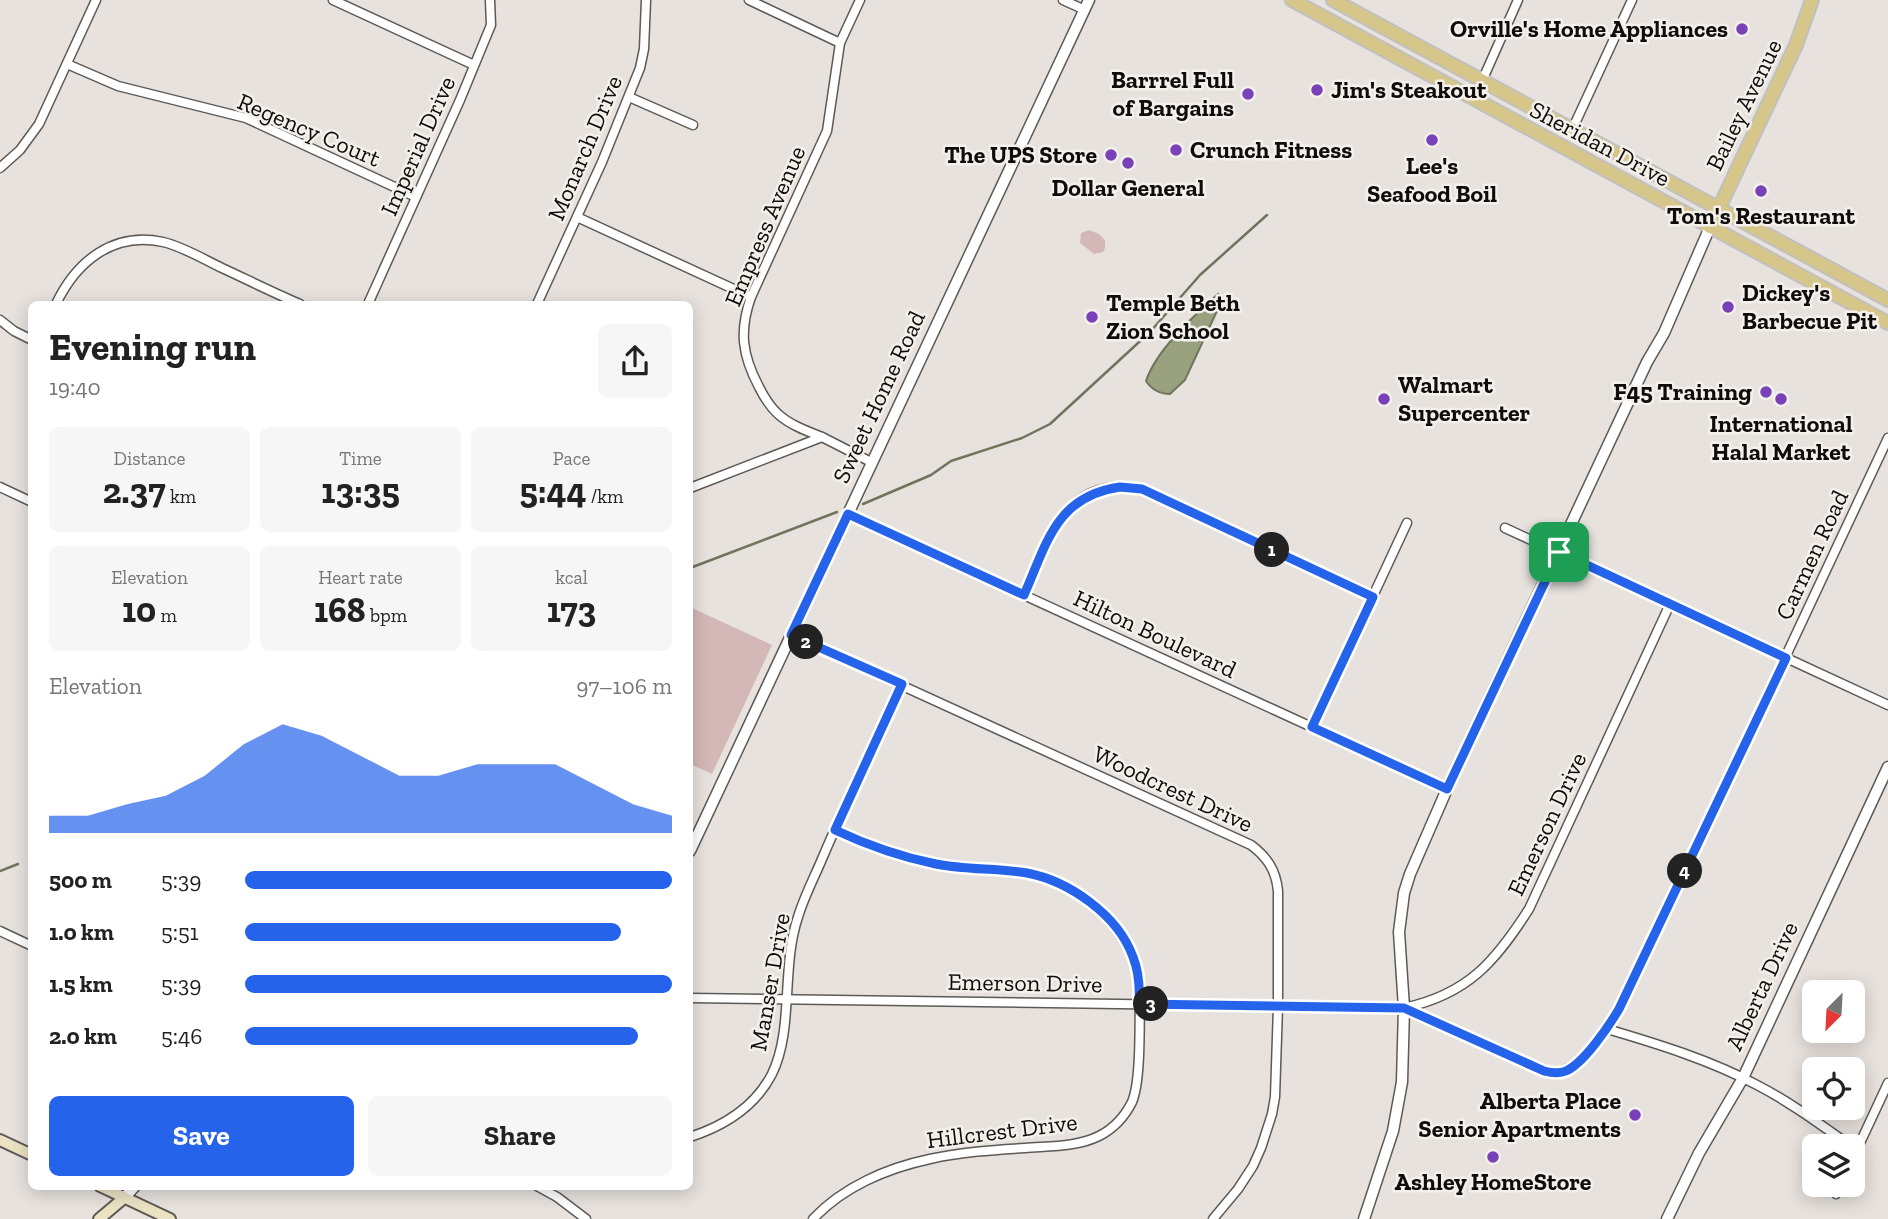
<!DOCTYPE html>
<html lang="en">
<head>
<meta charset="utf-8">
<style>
	body { margin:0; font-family:"Zilla Slab",serif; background:#f6f6f6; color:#222; height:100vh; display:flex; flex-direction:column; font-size:26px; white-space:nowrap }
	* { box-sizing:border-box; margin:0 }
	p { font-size:23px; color:#767676 }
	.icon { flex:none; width:38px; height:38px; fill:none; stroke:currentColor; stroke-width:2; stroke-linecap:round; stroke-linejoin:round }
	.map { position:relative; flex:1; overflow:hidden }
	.sheet { position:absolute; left:28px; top:301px; width:665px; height:889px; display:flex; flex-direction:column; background:#fff; border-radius:10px; box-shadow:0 4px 18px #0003 }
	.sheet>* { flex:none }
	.needle { width:46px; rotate:204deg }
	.controls { position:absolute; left:1802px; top:980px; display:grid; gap:14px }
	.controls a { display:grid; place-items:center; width:63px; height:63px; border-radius:10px; background:#fff; box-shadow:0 4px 18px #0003; font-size:35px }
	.pin { position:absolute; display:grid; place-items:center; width:60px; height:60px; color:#fff; margin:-30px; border-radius:14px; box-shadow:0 4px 10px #0006 }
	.km { position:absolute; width:35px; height:35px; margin:-18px; border-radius:50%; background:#222; color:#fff; font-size:19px; line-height:35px; text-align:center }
	.round { display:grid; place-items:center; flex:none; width:74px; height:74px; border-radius:10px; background:#f6f6f6 }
	.headline { display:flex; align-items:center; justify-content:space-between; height:119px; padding:0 21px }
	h1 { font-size:38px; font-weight:700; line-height:52px }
	.metrics { display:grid; grid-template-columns:repeat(3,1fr); gap:10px; height:119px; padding:7px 21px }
	.metrics div { display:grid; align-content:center; border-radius:10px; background:#f6f6f6; text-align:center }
	.metrics b { font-size:35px; font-weight:700 }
	.metrics small { font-size:19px; font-weight:400 }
	.metrics p { font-size:19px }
	.chart { height:196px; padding:14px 21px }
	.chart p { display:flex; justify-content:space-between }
	.chart svg { width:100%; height:126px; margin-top:7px; fill:#2563eb; opacity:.7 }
	.primary-button { display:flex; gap:14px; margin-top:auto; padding:14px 21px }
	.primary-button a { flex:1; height:80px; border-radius:10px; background:#2563eb; color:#fff; font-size:28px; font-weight:700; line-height:80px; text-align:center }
	.primary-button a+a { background:#f6f6f6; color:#222 }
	ul { padding:0 21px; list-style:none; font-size:23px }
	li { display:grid; grid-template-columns:112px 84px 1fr; align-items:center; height:52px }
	li i { height:18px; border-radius:9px; background:#2563eb }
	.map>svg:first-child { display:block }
	.green { fill:#d4b8b8 }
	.water { fill:#99a17e; stroke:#6f755c; stroke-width:2 }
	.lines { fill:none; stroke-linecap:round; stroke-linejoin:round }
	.stream { stroke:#6f755c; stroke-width:2.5 }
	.minor-casing { stroke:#5d5a56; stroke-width:11 }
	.tertiary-casing { stroke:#5d5a56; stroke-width:13 }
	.secondary-casing { stroke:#5d5a56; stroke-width:14 }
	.primary-casing { stroke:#c0c0c0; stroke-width:16 }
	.minor { stroke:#fff; stroke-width:8 }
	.tertiary { stroke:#fff; stroke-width:10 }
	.secondary { stroke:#ebe2c4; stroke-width:10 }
	.primary { stroke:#d7c689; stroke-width:12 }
	.route-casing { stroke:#fff; stroke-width:14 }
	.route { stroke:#2563eb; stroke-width:9 }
	.poi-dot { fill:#7941b8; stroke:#f4f0eb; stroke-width:2.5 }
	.labels { text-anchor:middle; stroke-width:5; stroke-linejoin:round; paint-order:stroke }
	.poi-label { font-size:24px; font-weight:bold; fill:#0e0d0b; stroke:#f4f0eb; text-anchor:end }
	.street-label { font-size:24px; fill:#0e0d0b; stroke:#f4f0eb }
</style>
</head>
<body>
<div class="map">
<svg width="1888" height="1219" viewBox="0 0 1888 1219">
	<rect width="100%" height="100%" fill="#e7e2de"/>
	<g class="green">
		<path d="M1089 230 1099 234 1105 240V248L1103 252 1094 254 1080 243 1081 233Z"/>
		<path d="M690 607 772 645 712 774 690 764Z"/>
	</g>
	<path class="water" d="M1218 294 1223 298 1185 380 1170 394C1159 394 1152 390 1146 381 1156 350 1194 316 1218 294Z"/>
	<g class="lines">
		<g class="stream">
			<path d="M863 504 931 475 951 461 1022 438 1050 424 1150 332 1200 275 1267 215"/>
			<path d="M690 568 837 512"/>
			<path d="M0 871 18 864"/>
		</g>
		<defs>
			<g id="minor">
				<path d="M333 0 474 65"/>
				<path d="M749 0 840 43"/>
				<path d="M1063 0 1085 10"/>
				<path d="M67 64 118 86 246 118 416 197"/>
				<path d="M629 97 693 125"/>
				<path d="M1476 100 1482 81 1518 0"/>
				<path d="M1572 130 1632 0"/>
				<path d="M0 168 20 150 39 124 96 0"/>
				<path d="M577 217 751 297"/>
				<path d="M56 304C76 262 113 231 163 242 184 247 203 259 222 268 248 280 274 293 300 304"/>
				<path d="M368 304 460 100 491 25 490 0"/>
				<path d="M537 304 602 162 640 68 644 49 646 0"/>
				<path d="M0 320 14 331 32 340"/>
				<path d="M822 437C807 431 790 425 778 414 769 406 764 397 759 387 742 355 739 331 751 297L827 131 840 43 860 0"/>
				<path d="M0 487 32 502"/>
				<path d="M690 488 822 437 871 462"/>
				<path d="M847 514 1447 789"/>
				<path d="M1505 528 1888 705"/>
				<path d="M1024 595C1049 540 1066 473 1142 489L1373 597"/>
				<path d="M791 635 1251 845C1267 857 1276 870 1278 891V1006L1275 1097 1272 1114 1261 1148 1253 1166 1238 1189 1213 1219"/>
				<path d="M1312 727 1407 523"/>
				<path d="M0 931 32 946"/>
				<path d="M690 998 1404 1008C1468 994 1495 962 1529 909L1670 604"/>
				<path d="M1404 1008 1551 1073C1577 1072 1592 1046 1607 1029 1658 1044 1710 1060 1757 1085 1790 1102 1821 1125 1851 1146"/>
				<path d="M1607 1029 1634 980 1888 438"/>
				<path d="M690 1137C724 1126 755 1107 772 1074 794 1029 781 967 798 917 804 897 814 878 822 859 847 800 875 742 902 684"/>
				<path d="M1853 1158 1888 1083"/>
				<path d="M537 1186 557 1197 586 1219"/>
				<path d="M1836 1194 1840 1185"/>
				<path d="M813 1219C843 1187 887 1168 930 1159 961 1152 993 1150 1025 1148 1050 1146 1077 1147 1099 1136 1113 1129 1125 1116 1132 1102 1142 1079 1139 1013 1140 985 1131 929 1083 885 1028 874 998 867 967 870 937 864 902 857 867 845 835 830"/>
			</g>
			<g id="tertiary">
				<path d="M690 851 1089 0"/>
				<path d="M124 1198 135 1186"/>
				<path d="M1364 1219 1393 1131 1402 1082 1404 1008 1399 932 1404 893 1410 874 1447 789 1647 362 1664 333 1710 227"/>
				<path d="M1667 1219 1699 1153 1743 1078 1888 767"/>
			</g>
			<g id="secondary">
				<path d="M0 1140 32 1155"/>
				<path d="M100 1186 170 1219"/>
				<path d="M99 1219 124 1198"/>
			</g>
			<g id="primary">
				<path d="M1292 0 1888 323"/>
				<path d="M1333 0 1888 300"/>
				<path d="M1710 227 1796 45 1812 0"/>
			</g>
		</defs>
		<use href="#minor" class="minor-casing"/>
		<use href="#tertiary" class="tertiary-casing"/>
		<use href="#secondary" class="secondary-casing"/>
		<use href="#primary" class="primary-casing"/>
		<use href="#minor" class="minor"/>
		<use href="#tertiary" class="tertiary"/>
		<use href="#secondary" class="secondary"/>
		<use href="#primary" class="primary"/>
	</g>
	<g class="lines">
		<defs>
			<path id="route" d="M1120 487 1142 489 1373 597 1312 727 1447 789 1559 552 1786 658 1619 1009C1609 1026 1584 1063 1566 1071 1559 1074 1552 1073 1544 1071L1404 1008 1139 1004C1140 987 1139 972 1133 957 1118 915 1069 881 1027 873 997 868 966 870 936 864 901 857 867 845 835 830L902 684 791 635 848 514 1024 595C1047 543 1056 496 1120 487Z"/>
		</defs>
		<use href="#route" class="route-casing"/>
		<use href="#route" class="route"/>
	</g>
	<g class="poi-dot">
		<circle cx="1742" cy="29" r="7"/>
		<circle cx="1317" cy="90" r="7"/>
		<circle cx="1248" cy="94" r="7"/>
		<circle cx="1432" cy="140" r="7"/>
		<circle cx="1176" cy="150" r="7"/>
		<circle cx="1111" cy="155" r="7"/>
		<circle cx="1128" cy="163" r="7"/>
		<circle cx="1761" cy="191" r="7"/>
		<circle cx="1728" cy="307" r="7"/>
		<circle cx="1092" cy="317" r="7"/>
		<circle cx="1766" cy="392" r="7"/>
		<circle cx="1384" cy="399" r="7"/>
		<circle cx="1781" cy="399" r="7"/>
		<circle cx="1635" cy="1115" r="7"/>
		<circle cx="1493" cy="1157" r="7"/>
	</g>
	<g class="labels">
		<g class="poi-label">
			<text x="1728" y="37">Orville's Home Appliances</text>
			<text x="1234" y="88">Barrrel Full<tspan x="1234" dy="28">of Bargains</tspan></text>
			<text x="1331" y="98" text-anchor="start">Jim's Steakout</text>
			<text x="1190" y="158" text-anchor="start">Crunch Fitness</text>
			<text x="1097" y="163">The UPS Store</text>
			<text x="1432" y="174" text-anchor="middle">Lee's<tspan x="1432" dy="28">Seafood Boil</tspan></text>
			<text x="1128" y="196" text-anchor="middle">Dollar General</text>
			<text x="1761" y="224" text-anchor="middle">Tom's Restaurant</text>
			<text x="1742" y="301" text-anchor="start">Dickey's<tspan x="1742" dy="28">Barbecue Pit</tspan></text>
			<text x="1106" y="311" text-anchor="start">Temple Beth<tspan x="1106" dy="28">Zion School</tspan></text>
			<text x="1398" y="393" text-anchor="start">Walmart<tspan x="1398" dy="28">Supercenter</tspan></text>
			<text x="1752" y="400">F45 Training</text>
			<text x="1781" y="432" text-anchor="middle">International<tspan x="1781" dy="28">Halal Market</tspan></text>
			<text x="1621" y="1109">Alberta Place<tspan x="1621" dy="28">Senior Apartments</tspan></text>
			<text x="1493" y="1190" text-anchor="middle">Ashley HomeStore</text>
		</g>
		<g class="street-label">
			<text transform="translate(1744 105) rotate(-64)" y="8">Bailey Avenue</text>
			<text transform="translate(309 130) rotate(23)" y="8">Regency Court</text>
			<text transform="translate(1600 144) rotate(28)" y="8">Sheridan Drive</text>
			<text transform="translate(418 146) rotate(-66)" y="8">Imperial Drive</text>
			<text transform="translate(585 148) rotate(-67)" y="8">Monarch Drive</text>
			<text transform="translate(765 226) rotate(-67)" y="8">Empress Avenue</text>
			<text transform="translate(879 397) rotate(-65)" y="8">Sweet Home Road</text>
			<text transform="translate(1812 555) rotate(-65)" y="8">Carmen Road</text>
			<text transform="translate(1155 634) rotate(25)" y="8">Hilton Boulevard</text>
			<text transform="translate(1173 789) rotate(25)" y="8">Woodcrest Drive</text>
			<text transform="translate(1547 824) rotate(-65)" y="8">Emerson Drive</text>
			<text transform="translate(770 982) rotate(-80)" y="8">Manser Drive</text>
			<text transform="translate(1025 983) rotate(1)" y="8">Emerson Drive</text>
			<text transform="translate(1762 986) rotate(-65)" y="8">Alberta Drive</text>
			<text transform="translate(1002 1131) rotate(-7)" y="8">Hillcrest Drive</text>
		</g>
	</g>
</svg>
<div class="controls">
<a><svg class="needle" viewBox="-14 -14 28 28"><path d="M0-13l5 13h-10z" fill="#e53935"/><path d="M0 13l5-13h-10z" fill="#767676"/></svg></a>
<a><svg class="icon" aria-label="locate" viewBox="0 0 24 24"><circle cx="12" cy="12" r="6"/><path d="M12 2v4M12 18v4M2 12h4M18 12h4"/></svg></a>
<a><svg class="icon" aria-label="layers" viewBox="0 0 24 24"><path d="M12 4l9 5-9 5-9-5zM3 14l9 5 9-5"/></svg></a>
</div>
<div class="pin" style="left:1559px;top:552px;background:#1e9e55"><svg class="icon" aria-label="arrive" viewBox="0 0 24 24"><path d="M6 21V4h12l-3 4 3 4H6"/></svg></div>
<b class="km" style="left:1272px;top:550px">1</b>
<b class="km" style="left:806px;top:642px">2</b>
<b class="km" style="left:1151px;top:1004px">3</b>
<b class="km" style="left:1685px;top:871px">4</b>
<section class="sheet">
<div class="headline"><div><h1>Evening run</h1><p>19:40</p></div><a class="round"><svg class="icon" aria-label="share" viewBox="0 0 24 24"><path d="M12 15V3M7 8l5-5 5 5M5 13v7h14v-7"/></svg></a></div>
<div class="metrics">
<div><p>Distance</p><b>2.37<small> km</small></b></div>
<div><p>Time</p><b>13:35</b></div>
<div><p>Pace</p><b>5:44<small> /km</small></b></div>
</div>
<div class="metrics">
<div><p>Elevation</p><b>10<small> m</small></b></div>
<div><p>Heart rate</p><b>168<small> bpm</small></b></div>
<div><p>kcal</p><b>173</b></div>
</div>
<div class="chart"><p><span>Elevation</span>97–106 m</p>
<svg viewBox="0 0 160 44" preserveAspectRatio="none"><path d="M0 44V38L10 38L20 34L30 31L40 24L50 13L60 6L70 10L80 17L90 24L100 24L110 20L120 20L130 20L140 27L150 34L160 38V44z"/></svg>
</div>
<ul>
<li><b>500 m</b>5:39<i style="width:100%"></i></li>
<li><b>1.0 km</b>5:51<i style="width:88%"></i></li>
<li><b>1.5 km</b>5:39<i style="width:100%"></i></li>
<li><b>2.0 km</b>5:46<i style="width:92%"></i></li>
</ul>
<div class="primary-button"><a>Save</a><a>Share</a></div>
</section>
</div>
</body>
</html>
